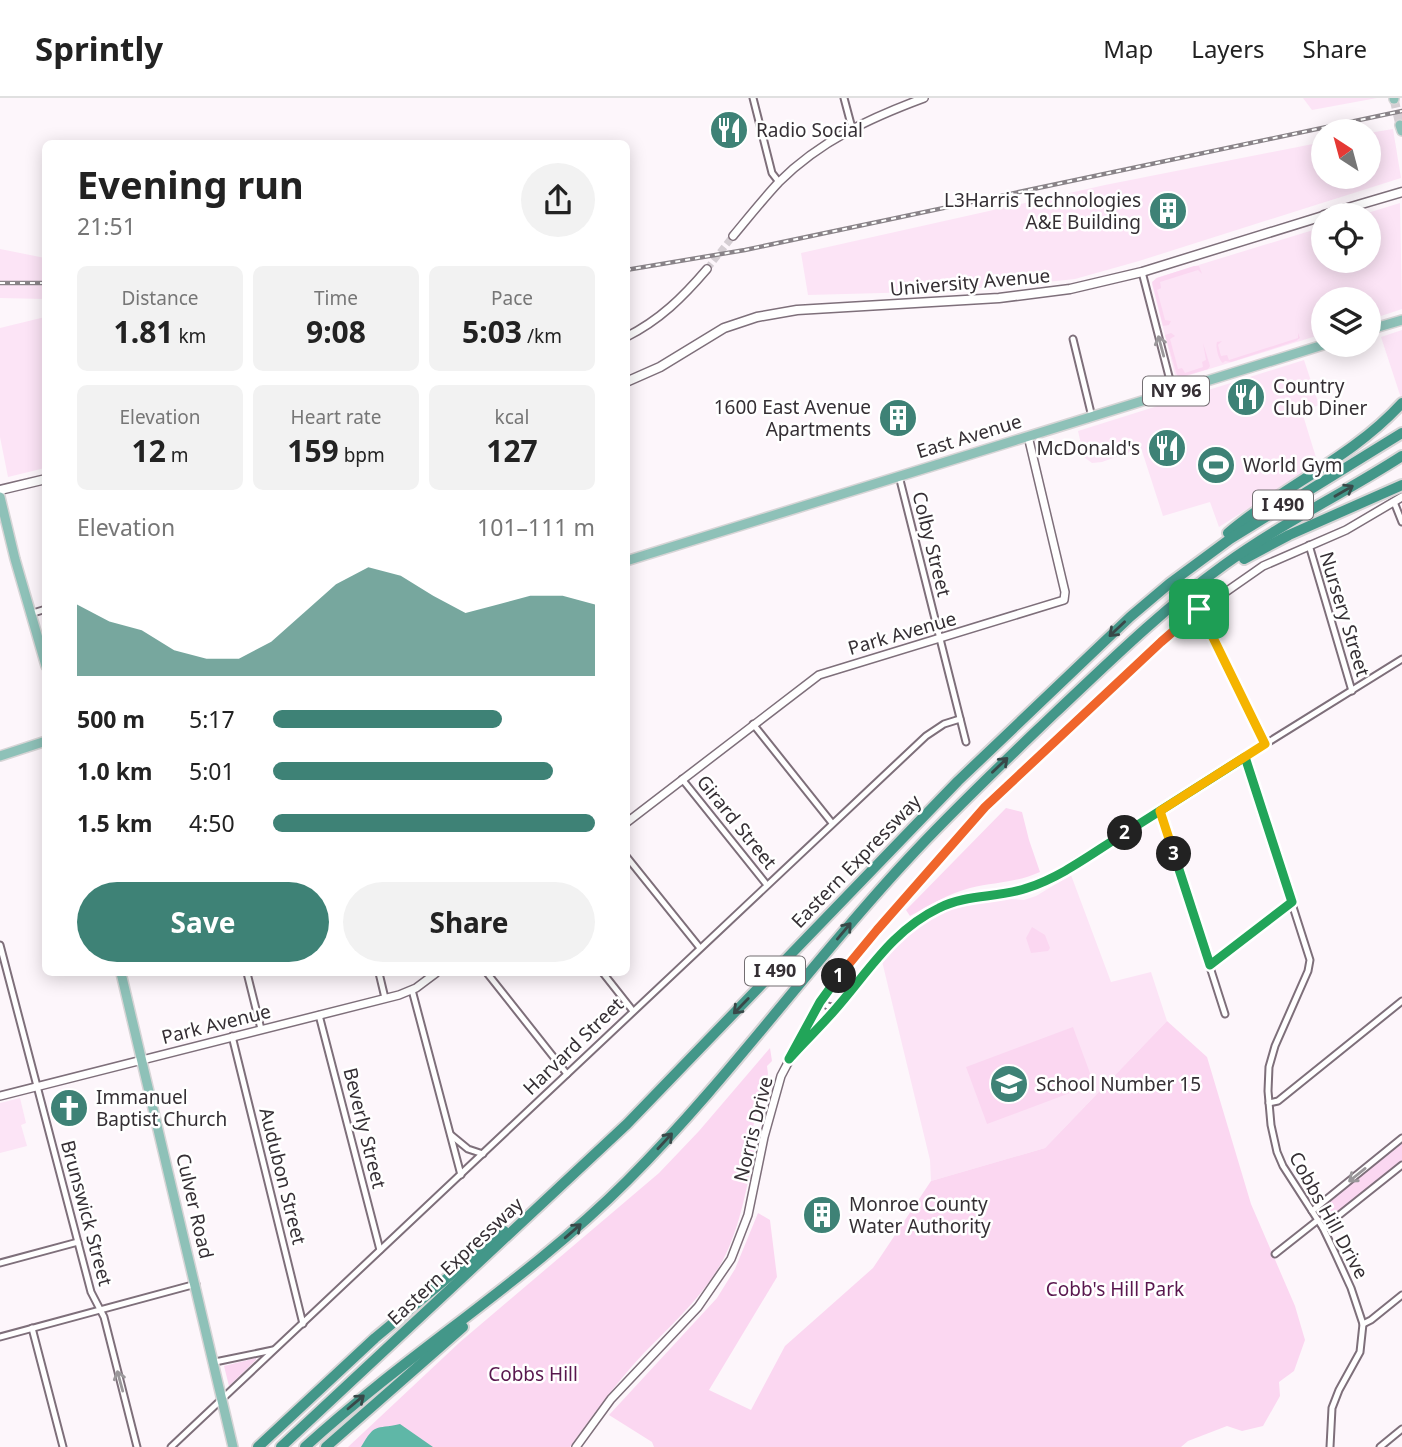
<!DOCTYPE html>
<html lang="en">
<head>
<meta charset="utf-8">
<style>
	body { margin:0; font-family:"Noto Sans",sans-serif; background:#f2f2f2; color:#222; height:100vh; display:flex; flex-direction:column; font-size:26px; white-space:nowrap }
	* { box-sizing:border-box; margin:0 }
	p { font-size:23px; color:#767676 }
	.icon { flex:none; width:38px; height:38px; fill:none; stroke:currentColor; stroke-width:2; stroke-linecap:round; stroke-linejoin:round }
	.map { position:relative; flex:1; overflow:hidden }
	.sheet { position:absolute; left:42px; top:42px; width:588px; height:836px; display:flex; flex-direction:column; background:#fff; border-radius:10px; box-shadow:0 4px 18px #0003 }
	.sheet>* { flex:none }
	.needle { width:46px; rotate:324deg }
	.controls { position:absolute; left:1311px; top:21px; display:grid; gap:14px }
	.controls a { display:grid; place-items:center; width:70px; height:70px; border-radius:50%; background:#fff; box-shadow:0 4px 18px #0003; font-size:35px }
	.pin { position:absolute; display:grid; place-items:center; width:60px; height:60px; color:#fff; margin:-30px; border-radius:14px; box-shadow:0 4px 10px #0006 }
	.km { position:absolute; width:35px; height:35px; margin:-18px; border-radius:50%; background:#222; color:#fff; font-size:19px; line-height:35px; text-align:center }
	.round { display:grid; place-items:center; flex:none; width:74px; height:74px; border-radius:37px; background:#f2f2f2 }
	.overview { display:flex; align-items:center; justify-content:space-between; height:119px; padding:0 35px }
	h1 { font-size:38px; font-weight:700; line-height:52px }
	.stats { display:grid; grid-template-columns:repeat(3,1fr); gap:10px; height:119px; padding:7px 35px }
	.stats div { display:grid; align-content:center; border-radius:10px; background:#f2f2f2; text-align:center }
	.stats b { font-size:30px; font-weight:700 }
	.stats small { font-size:19px; font-weight:400 }
	.stats p { font-size:19px }
	.chart { height:196px; padding:14px 35px }
	.chart p { display:flex; justify-content:space-between }
	.chart svg { width:100%; height:126px; margin-top:7px; fill:#3e8276; opacity:.7 }
	.primary-button { display:flex; gap:14px; margin-top:auto; padding:14px 35px }
	.primary-button a { flex:1; height:80px; border-radius:42px; background:#3e8276; color:#fff; font-size:28px; font-weight:700; line-height:80px; text-align:center }
	.primary-button a+a { background:#f2f2f2; color:#222 }
	ul { padding:0 35px; list-style:none; font-size:23px }
	li { display:grid; grid-template-columns:112px 84px 1fr; align-items:center; height:52px }
	li i { height:18px; border-radius:9px; background:#3e8276 }
	header { display:flex; align-items:center; gap:42px; box-sizing:border-box; height:98px; padding:0 35px; background:#fff; border-bottom:2px solid #e0e0e0 }
	header strong { font-size:33px }
	nav { display:flex; gap:38px; margin-inline-start:auto; font-size:24px }
	.map>svg:first-child { display:block }
	.built { fill:#fce4f6 }
	.green { fill:#fbd7f1 }
	.water { fill:#5fb7a7 }
	.lines { fill:none; stroke-linecap:round; stroke-linejoin:round }
	.tertiary-tunnel { stroke:#d5ced3; stroke-width:7; stroke-dasharray:7 3.5; stroke-linecap:butt }
	.primary-tunnel { stroke:#d5ced3; stroke-width:9; stroke-dasharray:9 4.5; stroke-linecap:butt }
	.minor-casing { stroke:#7e6f7a; stroke-width:9 }
	.tertiary-casing { stroke:#7e6f7a; stroke-width:10 }
	.secondary-casing { stroke:#7e6f7a; stroke-width:11 }
	.primary-casing { stroke:#d7d5d6; stroke-width:12 }
	.motorway-casing { stroke:#d7d5d6; stroke-width:14 }
	.minor { stroke:#fff; stroke-width:5 }
	.tertiary { stroke:#fff; stroke-width:7 }
	.secondary { stroke:#fff; stroke-width:8 }
	.primary { stroke:#8ec1b8; stroke-width:9 }
	.motorway { stroke:#439789; stroke-width:10 }
	.rail-casing { stroke:#898388; stroke-width:4.5 }
	.rail { stroke:#fff; stroke-width:2; stroke-dasharray:5; stroke-linecap:butt }
	.oneway { stroke:#9a979a }
	.oneway2 { stroke:#384949 }
	.split-1-casing { stroke:#fff; stroke-width:14 }
	.split-2-casing { stroke:#fff; stroke-width:14 }
	.split-3-casing { stroke:#fff; stroke-width:14 }
	.split-4-casing { stroke:#fff; stroke-width:14 }
	.split-1 { stroke:#f0652b; stroke-width:9 }
	.split-2 { stroke:#22a559; stroke-width:9 }
	.split-3 { stroke:#22a559; stroke-width:9 }
	.split-4 { stroke:#f5b400; stroke-width:9 }
	.labels { text-anchor:middle; stroke-width:5; stroke-linejoin:round; paint-order:stroke }
	.shield { fill:#fff; stroke:#726d71; stroke-width:2 }
	.shield-label { font-size:18px; font-weight:bold; fill:#352f34 }
	.poi-label { font-size:19px; fill:#352f34; stroke:#fff; text-anchor:start }
	.street-label { font-size:19px; fill:#352f34; stroke:#fff }
	.park-label { font-size:19px; fill:#59174e; stroke:#fff }
</style>
</head>
<body>
<header>
<strong>Sprintly</strong>
<nav><a>Map</a><a>Layers</a><a>Share</a></nav>
</header>
<div class="map">
<svg width="1402" height="1349" viewBox="0 0 1402 1349">
	<rect width="100%" height="100%" fill="#fdf6fb"/>
	<g class="built">
		<path d="M1303 0H1377L1312 12Z"/>
		<path d="M1393 31 1401 80 1139 163 1075 181 1009 188 920 194 808 197 801 155 1105 87 1323 44V79H1368L1369 35Z"/>
		<path d="M1400 105 1402 211 1369 222 1368 201H1323V236L1180 280 1175 277 1152 186 1156 180 1323 129V163H1368V117H1361Z"/>
		<path d="M0 151 45 160V201L0 200Z"/>
		<path d="M45 219V370L8 379 0 339V230Z"/>
		<path d="M1402 232V299L1401 300 1381 239Z"/>
		<path d="M1304 262 1319 307 1302 314 1318 366 1219 429 1210 404 1163 418 1141 350 1102 364 1092 365 1084 359 1078 333Z"/>
		<path d="M1071 777 1111 884 1151 874 1167 923 1045 1050 931 1083 930 1062 881 859 936 815 980 805 1009 801 1024 802 1036 798Z"/>
		<path d="M20 1000 26 1025 21 1027 27 1048 0 1055V1005Z"/>
	</g>
	<g class="green">
		<path d="M1194 168H1199L1202 176 1198 172 1160 184 1161 190 1157 192 1165 222 1171 223 1169 227 1163 228 1152 184 1157 180Z"/>
		<path d="M1171 235 1175 238 1170 241 1178 271 1182 270 1185 275 1203 269 1202 264 1206 262 1203 245 1210 268 1208 271 1181 279 1177 277 1165 237Z"/>
		<path d="M1298 235 1300 240 1296 243 1231 264 1225 263 1223 265C1219 263 1215 249 1217 244L1222 243 1218 247 1221 258 1227 257 1229 262 1298 240Z"/>
		<path d="M1006 710 1022 714 1029 742 1040 774C1015 785 996 784 970 790 948 796 930 807 910 818L906 812Z"/>
		<path d="M1032 829 1045 837 1050 850 1048 853 1031 855 1026 840Z"/>
		<path d="M1167 923 1207 959 1251 1106 1295 1208 1305 1242 1294 1273 1279 1284 1280 1298 1263 1328 1242 1333 1227 1328 1188 1343 1181 1349H654L652 1344 609 1317 717 1200 735 1171 758 1115 770 1122 777 1179 709 1292 751 1312 785 1248 873 1170 931 1083 1045 1050Z"/>
		<path d="M1073 929 1094 986 987 1026 966 969Z"/>
		<path d="M770 950 772 963 767 968 768 976 748 1046 755 1049C747 1087 741 1127 723 1162 703 1199 672 1226 643 1256 616 1285 593 1317 570 1349H348L460 1244 659 1075 699 1033Z"/>
		<path d="M1402 1044V1062L1329 1121 1321 1110Z"/>
		<path d="M256 1260V1262L229 1288 224 1268Z"/>
	</g>
	<path class="water" d="M400 1326 433 1349H361C376 1324 374 1332 400 1326Z"/>
	<g class="lines">
		<path class="tertiary-tunnel" d="M707 171 733 138"/>
		<path class="primary-tunnel" d="M1394 1 1400 27"/>
		<defs>
			<g id="minor">
				<path d="M753 0 772 75 779 84"/>
				<path d="M844 0 852 30"/>
				<path d="M1142 174 1173 294"/>
				<path d="M1073 241 1092 319"/>
				<path d="M899 378 966 644"/>
				<path d="M1394 404 1402 424"/>
				<path d="M1309 447 1352 593"/>
				<path d="M1199 511 1265 646"/>
				<path d="M30 516 46 511"/>
				<path d="M753 626 832 725"/>
				<path d="M1245 659 1310 862 1308 873 1275 948 1269 969 1268 993 1271 1027 1277 1054 1283 1068 1323 1130 1335 1155 1351 1190 1363 1226 1360 1254 1339 1292 1332 1310 1330 1349"/>
				<path d="M682 681 767 787"/>
				<path d="M1160 713 1225 916"/>
				<path d="M626 758 700 850"/>
				<path d="M0 847 91 1194 104 1219 137 1349"/>
				<path d="M1210 867 1292 804"/>
				<path d="M247 875 261 931"/>
				<path d="M379 875 385 900"/>
				<path d="M487 875 567 976"/>
				<path d="M603 875 633 913"/>
				<path d="M412 892 461 1077"/>
				<path d="M820 904 830 909 838 908C865 871 905 817 952 804 984 795 1017 797 1047 782L1402 561"/>
				<path d="M319 917 380 1152"/>
				<path d="M232 938 303 1226"/>
				<path d="M798 951 838 908"/>
				<path d="M1269 1005 1278 1003 1402 903"/>
				<path d="M451 1037 468 1051 483 1056"/>
				<path d="M1312 1113 1402 1040"/>
				<path d="M1323 1130 1402 1067"/>
				<path d="M1275 1156 1318 1122"/>
				<path d="M0 1165 78 1144"/>
				<path d="M1363 1226 1371 1222 1402 1197"/>
				<path d="M32 1230 63 1349"/>
				<path d="M0 1239 196 1186"/>
				<path d="M215 1264 273 1252"/>
				<path d="M171 1349 926 638 944 626 960 621"/>
				<path d="M1380 1349 1402 1331"/>
			</g>
			<g id="tertiary">
				<path d="M733 138C748 120 763 101 779 84 820 43 870 20 924 0"/>
				<path d="M626 239C660 222 683 199 707 171"/>
				<path d="M626 725 819 577 1064 502 1065 494 1028 338"/>
				<path d="M0 998 399 897 416 890 436 875"/>
				<path d="M576 1349 611 1301 698 1209 731 1161 748 1117 764 1039 781 978 820 904 877 832 985 709 1187 521 1263 468 1346 432 1402 399"/>
			</g>
			<g id="secondary">
				<path d="M1324 117 1402 94"/>
				<path d="M626 284 660 269 724 230 757 219 797 212 999 200 1070 191 1142 174 1323 118"/>
				<path d="M0 392 46 381"/>
			</g>
			<g id="primary">
				<path d="M1394 0V1"/>
				<path d="M1400 27 1402 33"/>
				<path d="M1368 232 1402 222"/>
				<path d="M0 399 15 461 46 568"/>
				<path d="M626 463 1323 247"/>
				<path d="M0 658 46 643"/>
				<path d="M121 875 233 1349"/>
			</g>
			<g id="motorway">
				<path d="M1228 435C1283 388 1352 360 1402 305"/>
				<path d="M1244 461 1289 437 1402 387"/>
				<path d="M258 1349 375 1240 504 1133"/>
				<path d="M281 1349 627 1026 958 683 1130 519 1169 486 1230 441 1402 335"/>
				<path d="M305 1349C408 1255 528 1182 627 1083 728 982 810 866 907 762 954 711 1005 663 1055 615 1110 563 1163 511 1224 467 1280 426 1343 396 1402 358"/>
				<path d="M326 1349 463 1229"/>
			</g>
		</defs>
		<use href="#minor" class="minor-casing"/>
		<use href="#tertiary" class="tertiary-casing"/>
		<use href="#secondary" class="secondary-casing"/>
		<use href="#primary" class="primary-casing"/>
		<use href="#motorway" class="motorway-casing"/>
		<use href="#minor" class="minor"/>
		<use href="#tertiary" class="tertiary"/>
		<use href="#secondary" class="secondary"/>
		<use href="#primary" class="primary"/>
		<use href="#motorway" class="motorway"/>
		<defs>
			<g id="rail">
				<path d="M626 172 745 152 1402 13"/>
				<path d="M0 185H46"/>
			</g>
		</defs>
		<use href="#rail" class="rail-casing"/>
		<use href="#rail" class="rail"/>
	</g>
	<defs><path id="oneway-shaft" d="M-6 0H5M1.5-3L5.5 0L1.5 3" fill="none" stroke-width="1.6" stroke-linecap="round" stroke-linejoin="round" transform="scale(1.75)"/></defs>
	<g class="oneway">
		<use href="#oneway-shaft" transform="translate(1161 248) rotate(-105)"/>
		<use href="#oneway-shaft" transform="translate(1357 1077) rotate(141)"/>
		<use href="#oneway-shaft" transform="translate(120 1283) rotate(-105)"/>
	</g>
	<g class="oneway2">
		<use href="#oneway-shaft" transform="translate(1344 393) rotate(-30)"/>
		<use href="#oneway-shaft" transform="translate(1117 531) rotate(137)"/>
		<use href="#oneway-shaft" transform="translate(1000 667) rotate(-44)"/>
		<use href="#oneway-shaft" transform="translate(844 833) rotate(-50)"/>
		<use href="#oneway-shaft" transform="translate(741 908) rotate(134)"/>
		<use href="#oneway-shaft" transform="translate(665 1043) rotate(-47)"/>
		<use href="#oneway-shaft" transform="translate(573 1133) rotate(-41)"/>
		<use href="#oneway-shaft" transform="translate(356 1304) rotate(-40)"/>
	</g>
	<g class="lines">
		<defs>
			<path id="split-1" d="M839 878 877 832 985 709 1161 544 1199 511"/>
			<path id="split-2" d="M839 878 820 904 789 961C803 945 819 930 833 914 867 876 891 833 939 810 966 796 999 800 1027 790 1062 779 1094 754 1125 735"/>
			<path id="split-3" d="M1125 735 1245 659 1292 804 1210 867 1174 756"/>
			<path id="split-4" d="M1174 756 1160 713 1265 646 1199 511"/>
		</defs>
		<use href="#split-1" class="split-1-casing"/>
		<use href="#split-2" class="split-2-casing"/>
		<use href="#split-3" class="split-3-casing"/>
		<use href="#split-4" class="split-4-casing"/>
		<use href="#split-1" class="split-1"/>
		<use href="#split-2" class="split-2"/>
		<use href="#split-3" class="split-3"/>
		<use href="#split-4" class="split-4"/>
	</g>
	<defs>
		<symbol id="restaurant-disc" viewBox="-11 -11 22 22"><circle r="9.5" fill="#3e8276" stroke="#fff"/><path d="M-5-6h1v4h1v-4h1v4h1v-4h1v5L-1.5 .5V6h-2V.5L-5-1ZM5-6V6H3V1.5H1.5Q1.5-4 5-6Z" fill="#fff"/></symbol>
		<symbol id="building-disc" viewBox="-11 -11 22 22"><circle r="9.5" fill="#3e8276" stroke="#fff"/><path d="M-4-6H4V6H1V3H-1V6H-4ZM-2.5-4.3h1.7v1.8h-1.7ZM.8-4.3h1.7v1.8H.8ZM-2.5-1h1.7V.8h-1.7ZM.8-1h1.7V.8H.8Z" fill="#fff"/></symbol>
		<symbol id="stadium-disc" viewBox="-11 -11 22 22"><circle r="9.5" fill="#3e8276" stroke="#fff"/><path d="M0-5a6.5 5 0 1 0 0 10a6.5 5 0 1 0 0-10ZM-3.5-1.8h7v3.6h-7Z" fill="#fff"/></symbol>
		<symbol id="school-disc" viewBox="-11 -11 22 22"><circle r="9.5" fill="#3e8276" stroke="#fff"/><path d="M0-5L7-2L0 1L-7-2ZM-4 1L0 2.5L4 1V4Q0 6-4 4Z" fill="#fff"/></symbol>
		<symbol id="church-disc" viewBox="-11 -11 22 22"><circle r="9.5" fill="#3e8276" stroke="#fff"/><path d="M-1.2-6h2.4v3.5h3.3v2.4h-3.3V6h-2.4V-.1h-3.3v-2.4h3.3Z" fill="#fff"/></symbol>
	</defs>
	<g fill-rule="evenodd">
		<use href="#restaurant-disc" x="707" y="10" width="44" height="44"/>
		<use href="#building-disc" x="1146" y="91" width="44" height="44"/>
		<use href="#restaurant-disc" x="1224" y="277" width="44" height="44"/>
		<use href="#building-disc" x="876" y="298" width="44" height="44"/>
		<use href="#restaurant-disc" x="1145" y="328" width="44" height="44"/>
		<use href="#stadium-disc" x="1194" y="345" width="44" height="44"/>
		<use href="#school-disc" x="987" y="964" width="44" height="44"/>
		<use href="#church-disc" x="47" y="988" width="44" height="44"/>
		<use href="#building-disc" x="800" y="1095" width="44" height="44"/>
	</g>
	<g class="labels">
		<g class="shield">
			<rect x="1143" y="278.5" width="66" height="29" rx="5"/>
			<rect x="1253" y="392.5" width="60" height="29" rx="5"/>
			<rect x="745" y="858.5" width="60" height="29" rx="5"/>
		</g>
		<g class="shield-label">
			<text x="1176" y="299">NY 96</text>
			<text x="1283" y="413">I 490</text>
			<text x="775" y="879">I 490</text>
		</g>
		<g class="poi-label">
			<text x="756" y="39">Radio Social</text>
			<text x="1141" y="109" text-anchor="end">L3Harris Technologies<tspan x="1141" dy="22">A&amp;E Building</tspan></text>
			<text x="1273" y="295">Country<tspan x="1273" dy="22">Club Diner</tspan></text>
			<text x="871" y="316" text-anchor="end">1600 East Avenue<tspan x="871" dy="22">Apartments</tspan></text>
			<text x="1140" y="357" text-anchor="end">McDonald's</text>
			<text x="1243" y="374">World Gym</text>
			<text x="1036" y="993">School Number 15</text>
			<text x="96" y="1006">Immanuel<tspan x="96" dy="22">Baptist Church</tspan></text>
			<text x="849" y="1113">Monroe County<tspan x="849" dy="22">Water Authority</tspan></text>
		</g>
		<g class="street-label">
			<text transform="translate(970 184) rotate(-5)" y="7">University Avenue</text>
			<text transform="translate(969 338) rotate(-17)" y="7">East Avenue</text>
			<text transform="translate(932 446) rotate(76)" y="7">Colby Street</text>
			<text transform="translate(1345 516) rotate(73)" y="7">Nursery Street</text>
			<text transform="translate(902 535) rotate(-16)" y="7">Park Avenue</text>
			<text transform="translate(737 724) rotate(51)" y="7">Girard Street</text>
			<text transform="translate(856 763) rotate(-46)" y="7">Eastern Expressway</text>
			<text transform="translate(216 926) rotate(-14)" y="7">Park Avenue</text>
			<text transform="translate(573 948) rotate(-44)" y="7">Harvard Street</text>
			<text transform="translate(365 1030) rotate(76)" y="7">Beverly Street</text>
			<text transform="translate(753 1031) rotate(-76)" y="7">Norris Drive</text>
			<text transform="translate(283 1078) rotate(76)" y="7">Audubon Street</text>
			<text transform="translate(195 1108) rotate(77)" y="7">Culver Road</text>
			<text transform="translate(87 1115) rotate(75)" y="7">Brunswick Street</text>
			<text transform="translate(1329 1117) rotate(61)" y="7">Cobbs Hill Drive</text>
			<text transform="translate(455 1163) rotate(-43)" y="7">Eastern Expressway</text>
		</g>
		<g class="park-label">
			<text x="1115" y="1198">Cobb's Hill Park</text>
			<text x="533" y="1283">Cobbs Hill</text>
		</g>
	</g>
</svg>
<div class="controls">
<a><svg class="needle" viewBox="-14 -14 28 28"><path d="M0-13l5 13h-10z" fill="#e53935"/><path d="M0 13l5-13h-10z" fill="#767676"/></svg></a>
<a><svg class="icon" aria-label="locate" viewBox="0 0 24 24"><circle cx="12" cy="12" r="6"/><path d="M12 2v4M12 18v4M2 12h4M18 12h4"/></svg></a>
<a><svg class="icon" aria-label="layers" viewBox="0 0 24 24"><path d="M12 4l9 5-9 5-9-5zM3 14l9 5 9-5"/></svg></a>
</div>
<div class="pin" style="left:1199px;top:511px;background:#1e9e55"><svg class="icon" aria-label="arrive" viewBox="0 0 24 24"><path d="M6 21V4h12l-3 4 3 4H6"/></svg></div>
<b class="km" style="left:839px;top:878px">1</b>
<b class="km" style="left:1125px;top:735px">2</b>
<b class="km" style="left:1174px;top:756px">3</b>
<section class="sheet">
<div class="overview"><div><h1>Evening run</h1><p>21:51</p></div><a class="round"><svg class="icon" aria-label="share" viewBox="0 0 24 24"><path d="M12 15V3M7 8l5-5 5 5M5 13v7h14v-7"/></svg></a></div>
<div class="stats">
<div><p>Distance</p><b>1.81<small> km</small></b></div>
<div><p>Time</p><b>9:08</b></div>
<div><p>Pace</p><b>5:03<small> /km</small></b></div>
</div>
<div class="stats">
<div><p>Elevation</p><b>12<small> m</small></b></div>
<div><p>Heart rate</p><b>159<small> bpm</small></b></div>
<div><p>kcal</p><b>127</b></div>
</div>
<div class="chart"><p><span>Elevation</span>101–111 m</p>
<svg viewBox="0 0 160 44" preserveAspectRatio="none"><path d="M0 44V19L10 25L20 28L30 35L40 38L50 38L60 32L70 22L80 12L90 6L100 9L110 16L120 22L130 19L140 16L150 16L160 19V44z"/></svg>
</div>
<ul>
<li><b>500 m</b>5:17<i style="width:71%"></i></li>
<li><b>1.0 km</b>5:01<i style="width:87%"></i></li>
<li><b>1.5 km</b>4:50<i style="width:100%"></i></li>
</ul>
<div class="primary-button"><a>Save</a><a>Share</a></div>
</section>
</div>
</body>
</html>
